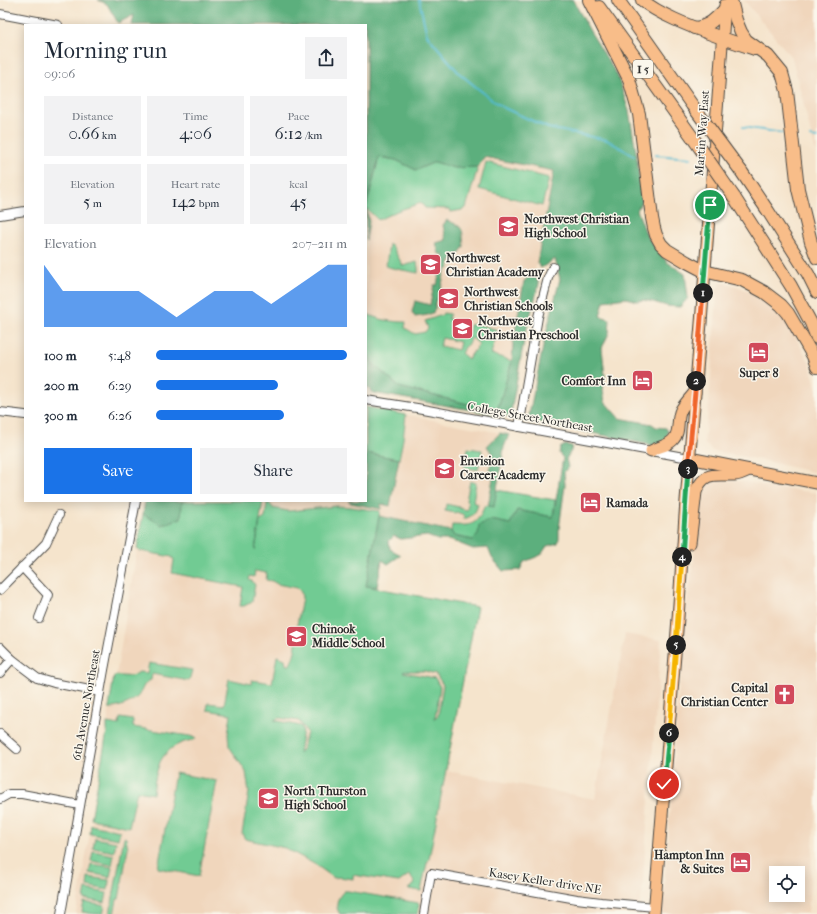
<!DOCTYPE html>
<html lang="en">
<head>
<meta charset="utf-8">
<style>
	body { margin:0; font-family:"IM FELL French Canon",serif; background:#f2f2f3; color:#1f2937; height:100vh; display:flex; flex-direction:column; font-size:15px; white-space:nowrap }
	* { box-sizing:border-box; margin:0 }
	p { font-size:13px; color:#747a83 }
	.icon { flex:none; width:22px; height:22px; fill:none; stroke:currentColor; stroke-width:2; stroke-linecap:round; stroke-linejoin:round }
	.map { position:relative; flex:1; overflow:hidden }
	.drawer { position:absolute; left:24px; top:24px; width:343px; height:478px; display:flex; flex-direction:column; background:#fff; border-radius:0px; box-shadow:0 2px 10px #0003 }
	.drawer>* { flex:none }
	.fabs { position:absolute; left:769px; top:866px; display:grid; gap:8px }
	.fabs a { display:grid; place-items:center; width:36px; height:36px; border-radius:0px; background:#fff; box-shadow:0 2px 10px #0003; font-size:20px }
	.pin { position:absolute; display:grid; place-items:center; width:34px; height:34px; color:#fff; margin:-17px; border:2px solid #fff; border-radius:50%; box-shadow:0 1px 4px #0007 }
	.km { position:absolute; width:20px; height:20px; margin:-10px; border-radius:50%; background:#222; color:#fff; font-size:11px; line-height:20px; text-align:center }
	.round { display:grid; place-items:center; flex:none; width:42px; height:42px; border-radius:0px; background:#f2f2f3 }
	.summary { display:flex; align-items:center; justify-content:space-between; height:68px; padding:0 20px }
	h1 { font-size:22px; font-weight:600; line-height:30px }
	.figures { display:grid; grid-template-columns:repeat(3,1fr); gap:6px; height:68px; padding:4px 20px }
	.figures div { display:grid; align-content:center; border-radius:0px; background:#f2f2f3; text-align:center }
	.figures b { font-size:17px; font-weight:600 }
	.figures small { font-size:11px; font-weight:400 }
	.figures p { font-size:11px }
	.chart { height:112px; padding:8px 20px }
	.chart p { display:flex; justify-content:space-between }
	.chart svg { width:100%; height:72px; margin-top:4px; fill:#1a73e8; opacity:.7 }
	.action { display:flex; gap:8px; margin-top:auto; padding:8px 20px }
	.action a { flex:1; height:46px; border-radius:0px; background:#1a73e8; color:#fff; font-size:16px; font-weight:600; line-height:46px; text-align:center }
	.action a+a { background:#f2f2f3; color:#1f2937 }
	ul { padding:0 20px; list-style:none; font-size:13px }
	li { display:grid; grid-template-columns:64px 48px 1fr; align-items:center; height:30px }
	li i { height:10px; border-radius:5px; background:#1a73e8 }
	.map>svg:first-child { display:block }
	.built { fill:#f0d6bc; fill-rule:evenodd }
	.green { fill:#71cb93; stroke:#4e7b5f; fill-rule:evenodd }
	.forest { fill:#5caf7d; stroke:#446d54 }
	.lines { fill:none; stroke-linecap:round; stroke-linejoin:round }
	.stream { stroke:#53bbd1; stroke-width:2 }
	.minor-casing { stroke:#494743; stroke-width:10 }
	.major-casing { stroke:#494743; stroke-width:13 }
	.highway-casing { stroke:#494743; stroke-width:14 }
	.minor { stroke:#fff; stroke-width:8 }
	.major { stroke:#f8bd89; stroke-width:11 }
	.highway { stroke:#f8bd89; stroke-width:12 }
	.highway-bridge-casing { stroke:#494743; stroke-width:14; stroke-linecap:butt }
	.highway-bridge { stroke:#f8bd89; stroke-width:12 }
	.split-1-casing { stroke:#fff; stroke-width:8 }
	.split-2-casing { stroke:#fff; stroke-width:8 }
	.split-3-casing { stroke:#fff; stroke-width:8 }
	.split-4-casing { stroke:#fff; stroke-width:8 }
	.split-5-casing { stroke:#fff; stroke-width:8 }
	.split-6-casing { stroke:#fff; stroke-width:8 }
	.split-7-casing { stroke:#fff; stroke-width:8 }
	.split-1 { stroke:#22a559; stroke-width:5 }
	.split-2 { stroke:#f0652b; stroke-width:5 }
	.split-3 { stroke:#f0652b; stroke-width:5 }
	.split-4 { stroke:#22a559; stroke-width:5 }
	.split-5 { stroke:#f5b400; stroke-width:5 }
	.split-6 { stroke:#f5b400; stroke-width:5 }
	.split-7 { stroke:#22a559; stroke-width:5 }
	.labels { text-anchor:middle; stroke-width:3; stroke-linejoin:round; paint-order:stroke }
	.shield { fill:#fbf7ec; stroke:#696865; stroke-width:1 }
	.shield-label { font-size:11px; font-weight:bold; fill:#2b2b2b }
	.street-label { font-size:12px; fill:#2b2b2b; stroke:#fbf7ec }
	.poi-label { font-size:12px; font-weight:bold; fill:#2b2b2b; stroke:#fbf7ec; text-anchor:start }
</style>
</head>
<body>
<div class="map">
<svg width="817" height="914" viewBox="0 0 817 914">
	<rect width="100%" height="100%" fill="#fbf7ec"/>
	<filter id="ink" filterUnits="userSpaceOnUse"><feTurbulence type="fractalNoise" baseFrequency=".025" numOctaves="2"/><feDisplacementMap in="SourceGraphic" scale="8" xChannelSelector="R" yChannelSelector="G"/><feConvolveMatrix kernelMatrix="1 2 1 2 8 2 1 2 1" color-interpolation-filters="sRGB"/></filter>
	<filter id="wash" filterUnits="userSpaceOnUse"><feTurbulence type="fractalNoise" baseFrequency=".012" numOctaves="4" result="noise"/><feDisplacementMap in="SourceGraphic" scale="16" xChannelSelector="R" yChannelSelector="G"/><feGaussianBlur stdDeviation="0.9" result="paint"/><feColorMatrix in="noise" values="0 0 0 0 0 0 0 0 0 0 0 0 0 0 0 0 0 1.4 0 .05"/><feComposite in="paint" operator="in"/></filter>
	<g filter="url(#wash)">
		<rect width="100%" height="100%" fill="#f5e4cc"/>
		<g class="built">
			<path d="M744 0H817V158L792 58Z"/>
			<path d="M385 132 554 171 508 414 411 349 366 334V204Z"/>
			<path d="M721 283H727L746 290 772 305 792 330 810 364 817 390V473L761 460 713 451 704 443 709 404 717 290Z"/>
			<path d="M366 407 506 434 491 520 473 549 458 543 448 540H438L427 536 378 526 366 586 477 607 447 771 595 799 625 634 661 640 642 894 638 912 639 914H76L92 820 91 819 107 732V723L118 664 145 501H366Z"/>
			<path d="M723 478 779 488 817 493V792L808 914H662L684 620 694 560 697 493 706 482ZM776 873H798V895H776Z"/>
		</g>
		<g class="green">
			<path d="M379 157 396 160 416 170 435 162 454 168 478 167 466 208 462 210 451 212 450 209 425 208 421 203 397 211 378 220 366 208Z"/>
			<path d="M486 162 549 178 542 206 479 189Z"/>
			<path d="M389 244 392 246 403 266 417 262 418 268V273L392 268 386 266Z"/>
			<path d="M366 313C377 320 393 322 406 322L405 328 415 334 425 332 428 328 425 321 442 315 443 313 450 314 448 318 452 321 450 329 468 334 470 325 477 324 498 330 491 354 512 361 499 405 496 411 399 387 372 363 366 348V344L369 337 366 334ZM442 338 460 342 458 350 440 346ZM472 338 479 344 468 359 461 353Z"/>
			<path d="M366 407 406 415 403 439 399 459 366 453Z"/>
			<path d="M468 448 482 450 478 470 464 467Z"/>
			<path d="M470 481 476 483 473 502 478 504C476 513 472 517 463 519L464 516 462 514 456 512 455 513 445 511 446 504 459 507V508L467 510 468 502 466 501Z"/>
			<path d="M496 490 555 500 553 517 517 510 510 524 491 520 473 540 453 536 451 531 452 525C473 526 477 525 485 505L493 507Z"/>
			<path d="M182 501H263L255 550 260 521 265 518 267 503 270 504 273 508 288 511 337 506 351 507 380 511 366 586 477 607 429 859 427 863 421 891 408 889 415 884 410 874 399 882 353 875V879L340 877 334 878 316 865 285 848 245 839 242 834 249 792 246 772 229 746 228 734 231 714 207 710 208 703 224 705 229 679 251 684 252 680 272 683 277 656 285 659 286 665H290C294 656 298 645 295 636L302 598 301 592 297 588 277 584 272 581 266 580 267 573 255 571 254 577 250 576 249 580 252 581 255 585 252 602 244 606H240L243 587 172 573 174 560 172 557 140 551 137 549 143 514 162 525 181 518ZM404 671H425L436 674 443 685 438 716 435 719 440 687 435 678 403 672ZM279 718 299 721 307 732 303 748 299 753 303 730 301 726 274 720Z"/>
			<path d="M149 663 192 670 189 681 152 674 151 680C143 683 143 689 139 695 134 702 117 709 109 708L114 676C124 675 130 679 139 672L147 673Z"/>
			<path d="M120 718 133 720V727L196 737 194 740C177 742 162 752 158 768 155 776 154 785 153 794L137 791 129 827 91 819 107 732V723L119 725Z"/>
			<path d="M175 773 217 781 199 876 158 868Z"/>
			<path d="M91 825 120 831 118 839 90 834Z"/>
			<path d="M124 837 126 838 128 848 119 899H117V900L114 914H110Z"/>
			<path d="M95 838 116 842 114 852 93 848Z"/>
			<path d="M93 851 114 855 112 865 91 861Z"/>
			<path d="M91 864 112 867 110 877 89 873Z"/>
			<path d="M88 877 109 880 108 890 87 886Z"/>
			<path d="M86 889 107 893 105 903 84 899Z"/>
			<path d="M344 891H348L419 903 418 914H340C334 906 337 898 344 891Z"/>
			<path d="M84 902 105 906 103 914H95L82 912Z"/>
		</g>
		<g class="forest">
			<path d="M98 0H573L590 31 617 75 629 111 636 151 642 202 637 210 647 236 667 262 685 274 688 298 680 307 667 306 653 302 644 300 637 301 626 298 604 301 600 316 610 319 609 333 602 348 605 377 603 390 605 402 619 418 652 424 656 427 666 428 668 431 666 442 656 446 528 420 545 337 560 279 555 259 541 268 537 263 554 171 484 157 478 167 454 168 435 162 416 170 396 160 379 157 366 207 369 221 366 240V25H132L134 15 118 23 107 4Z"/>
			<path d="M447 220C465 228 462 228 464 247L458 255 454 257 451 261 449 268 445 271 440 292 435 303V309L433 311 434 312 428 315 415 317 412 312 415 301 430 305 434 285H437L441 266 446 264 443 255 439 254 436 243 446 240 443 225Z"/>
			<path d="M530 276 536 278 539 284 525 335 511 412 508 416H506L373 393 370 391 369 388H366V348L372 363 399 387 496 411 499 405 512 361 513 343 524 281Z"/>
			<path d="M500 433 509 435 504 447 494 507 488 506 494 472 490 471 492 454 487 446Z"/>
			<path d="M565 445 572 446 571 451 566 459 568 467 564 472 565 485 559 529V538L558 543 547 546 541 555 524 562 520 570 503 571 492 558 488 548 473 549 458 543 448 540H438L427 536 401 539 394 536 389 541 390 549 401 555 388 564 382 560 377 587 366 586 379 516 451 531 454 536 473 540 478 535 479 525 491 520 510 524 517 510 553 517 563 458 559 454 560 448Z"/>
			<path d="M366 453 399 459 390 506 381 504V509L351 503 348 501H366Z"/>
			<path d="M145 501H182L181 518 162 525 143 514Z"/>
		</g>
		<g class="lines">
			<g class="stream">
				<path d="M419 0 427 35 459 73 492 100 502 107 548 128 607 140 634 156"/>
				<path d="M743 127 782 133"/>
				<path d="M810 137 817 138"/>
				<path d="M655 155 691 158"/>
			</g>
		</g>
	</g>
	<g filter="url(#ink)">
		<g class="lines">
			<defs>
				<g id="minor">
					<path d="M0 14 58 25"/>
					<path d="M0 215 25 211"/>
					<path d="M366 400 417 408 689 458"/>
					<path d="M0 412 25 415"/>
					<path d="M519 427 538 317 548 278 553 267"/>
					<path d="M22 567 48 595 39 618"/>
					<path d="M0 590 46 543 59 515"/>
					<path d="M0 647 12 659 37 678 54 683 100 692"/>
					<path d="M0 673 12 659"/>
					<path d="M0 734 17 749"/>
					<path d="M0 799 9 794H22L80 805"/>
					<path d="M61 914 104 670 136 501"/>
					<path d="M424 914 431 873 577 899 601 902 655 907"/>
				</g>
				<g id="major">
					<path d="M651 451C659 446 666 447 673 440 681 432 676 419 681 410 684 404 690 398 695 392"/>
					<path d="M689 458 817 483"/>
					<path d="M690 543 696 492C704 470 716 476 735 475 739 475 745 472 749 470"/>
					<path d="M654 914 678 618 686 500 701 323 725 5"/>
				</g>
				<g id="highway">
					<path d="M589 0 629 79 639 114 652 218 654 228 656 235 661 244 667 250 687 262 704 271 742 280 764 292 781 305 788 313 813 356 817 367"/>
					<path d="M618 0 692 105"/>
					<path d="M642 0C651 8 663 14 674 19 700 31 727 40 755 49"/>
					<path d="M731 0 736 20 741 32 746 40 768 56 782 73 787 91 798 189 811 242 817 258"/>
					<path d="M599 7 693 138"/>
					<path d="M694 28C709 27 715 19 725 9"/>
					<path d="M741 171 768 211 808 274 817 292"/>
					<path d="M734 197 791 286 811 323 817 338"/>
				</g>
			</defs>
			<use href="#minor" class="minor-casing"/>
			<use href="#major" class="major-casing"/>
			<use href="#highway" class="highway-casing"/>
			<use href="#minor" class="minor"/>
			<use href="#major" class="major"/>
			<use href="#highway" class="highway"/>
			<defs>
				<g id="highway-bridge">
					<path d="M692 105 741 171"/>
					<path d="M693 138 734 197"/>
				</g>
			</defs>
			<use href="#highway-bridge" class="highway-bridge-casing"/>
			<use href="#highway-bridge" class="highway-bridge"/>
		</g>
	</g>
	<g class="lines" filter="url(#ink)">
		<defs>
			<path id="split-1" d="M703 293 710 205"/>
			<path id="split-2" d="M696 381 703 293"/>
			<path id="split-3" d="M688 469 696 381"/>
			<path id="split-4" d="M682 557 688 469"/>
			<path id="split-5" d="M676 645 682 557"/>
			<path id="split-6" d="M669 733 676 645"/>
			<path id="split-7" d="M664 784 669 733"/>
		</defs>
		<use href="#split-1" class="split-1-casing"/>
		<use href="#split-2" class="split-2-casing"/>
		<use href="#split-3" class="split-3-casing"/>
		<use href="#split-4" class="split-4-casing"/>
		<use href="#split-5" class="split-5-casing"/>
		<use href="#split-6" class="split-6-casing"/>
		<use href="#split-7" class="split-7-casing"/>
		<use href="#split-1" class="split-1"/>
		<use href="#split-2" class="split-2"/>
		<use href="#split-3" class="split-3"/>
		<use href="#split-4" class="split-4"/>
		<use href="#split-5" class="split-5"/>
		<use href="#split-6" class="split-6"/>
		<use href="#split-7" class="split-7"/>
	</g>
	<defs>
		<symbol id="school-square" viewBox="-11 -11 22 22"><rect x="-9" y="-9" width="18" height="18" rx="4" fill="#d1495b" stroke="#fbf7ec"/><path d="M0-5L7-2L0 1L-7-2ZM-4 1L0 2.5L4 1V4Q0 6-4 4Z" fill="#fff"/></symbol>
		<symbol id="hotel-square" viewBox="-11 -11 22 22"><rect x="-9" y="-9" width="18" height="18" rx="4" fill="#d1495b" stroke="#fbf7ec"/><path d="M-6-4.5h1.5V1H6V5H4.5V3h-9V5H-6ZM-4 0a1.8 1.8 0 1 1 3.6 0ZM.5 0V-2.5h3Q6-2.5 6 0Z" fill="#fff"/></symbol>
		<symbol id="church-square" viewBox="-11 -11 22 22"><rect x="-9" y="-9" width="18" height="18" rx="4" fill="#d1495b" stroke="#fbf7ec"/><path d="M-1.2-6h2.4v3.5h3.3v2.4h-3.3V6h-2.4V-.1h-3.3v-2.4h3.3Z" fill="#fff"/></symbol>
	</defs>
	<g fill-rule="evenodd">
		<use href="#school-square" x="496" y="214" width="25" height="25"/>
		<use href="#school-square" x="418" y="252" width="25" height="25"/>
		<use href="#school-square" x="436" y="286" width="25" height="25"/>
		<use href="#school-square" x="450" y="316" width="25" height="25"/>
		<use href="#hotel-square" x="746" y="340" width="25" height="25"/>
		<use href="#hotel-square" x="630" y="368" width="25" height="25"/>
		<use href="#school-square" x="432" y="456" width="25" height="25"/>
		<use href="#hotel-square" x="578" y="490" width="25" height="25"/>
		<use href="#school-square" x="284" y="624" width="25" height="25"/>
		<use href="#church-square" x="772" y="682" width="25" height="25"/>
		<use href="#school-square" x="256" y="786" width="25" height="25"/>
		<use href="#hotel-square" x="728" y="850" width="25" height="25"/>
	</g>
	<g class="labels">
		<rect class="shield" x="633" y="60" width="20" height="18" rx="3"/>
		<g class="shield-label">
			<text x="643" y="73">I 5</text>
		</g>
		<g class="street-label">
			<text transform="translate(702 133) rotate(-86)" y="4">Martin Way East</text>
			<text transform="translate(530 417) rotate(10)" y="4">College Street Northeast</text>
			<text transform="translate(86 705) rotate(-80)" y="4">6th Avenue Northeast</text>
			<text transform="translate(545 881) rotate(9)" y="4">Kasey Keller drive NE</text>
		</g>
		<g class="poi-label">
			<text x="524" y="223">Northwest Christian<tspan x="524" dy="14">High School</tspan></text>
			<text x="446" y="262">Northwest<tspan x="446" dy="14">Christian Academy</tspan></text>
			<text x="464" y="296">Northwest<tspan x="464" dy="14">Christian Schools</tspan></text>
			<text x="478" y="325">Northwest<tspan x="478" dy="14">Christian Preschool</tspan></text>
			<text x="759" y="377" text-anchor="middle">Super 8</text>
			<text x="626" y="385" text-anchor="end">Comfort Inn</text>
			<text x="460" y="465">Envision<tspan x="460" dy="14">Career Academy</tspan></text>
			<text x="606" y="507">Ramada</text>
			<text x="312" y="633">Chinook<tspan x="312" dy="14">Middle School</tspan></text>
			<text x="768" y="692" text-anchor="end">Capital<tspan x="768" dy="14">Christian Center</tspan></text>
			<text x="284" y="795">North Thurston<tspan x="284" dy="14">High School</tspan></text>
			<text x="724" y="859" text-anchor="end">Hampton Inn<tspan x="724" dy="14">&amp; Suites</tspan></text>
		</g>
	</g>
</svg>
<div class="fabs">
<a><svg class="icon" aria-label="locate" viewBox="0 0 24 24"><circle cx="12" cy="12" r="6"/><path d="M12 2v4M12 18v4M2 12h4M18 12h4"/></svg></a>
</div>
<div class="pin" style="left:710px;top:205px;background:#1e9e55"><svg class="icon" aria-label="arrive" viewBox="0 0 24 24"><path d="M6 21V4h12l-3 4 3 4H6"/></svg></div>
<div class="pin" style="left:664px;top:784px;background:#d93025"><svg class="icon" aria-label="check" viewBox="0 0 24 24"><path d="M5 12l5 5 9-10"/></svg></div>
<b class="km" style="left:703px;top:293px">1</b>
<b class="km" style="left:696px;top:381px">2</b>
<b class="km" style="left:688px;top:469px">3</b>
<b class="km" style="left:682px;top:557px">4</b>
<b class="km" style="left:676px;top:645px">5</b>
<b class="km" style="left:669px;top:733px">6</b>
<section class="drawer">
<div class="summary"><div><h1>Morning run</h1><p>09:06</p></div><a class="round"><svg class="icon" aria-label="share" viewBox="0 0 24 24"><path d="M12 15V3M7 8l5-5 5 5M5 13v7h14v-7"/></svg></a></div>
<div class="figures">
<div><p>Distance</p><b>0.66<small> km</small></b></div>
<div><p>Time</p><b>4:06</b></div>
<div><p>Pace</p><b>6:12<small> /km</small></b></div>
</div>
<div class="figures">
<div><p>Elevation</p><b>5<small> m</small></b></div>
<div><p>Heart rate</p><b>142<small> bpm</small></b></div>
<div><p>kcal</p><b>45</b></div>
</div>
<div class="chart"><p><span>Elevation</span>207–211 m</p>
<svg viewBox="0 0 160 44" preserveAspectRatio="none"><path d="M0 44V6L10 22L20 22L30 22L40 22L50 22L60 30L70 38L80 30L90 22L100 22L110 22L120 30L130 22L140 14L150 6L160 6V44z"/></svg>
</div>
<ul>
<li><b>100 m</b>5:48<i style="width:100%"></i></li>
<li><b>200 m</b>6:29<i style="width:64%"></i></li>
<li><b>300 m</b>6:26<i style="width:67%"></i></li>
</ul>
<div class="action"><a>Save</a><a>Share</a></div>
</section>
</div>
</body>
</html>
